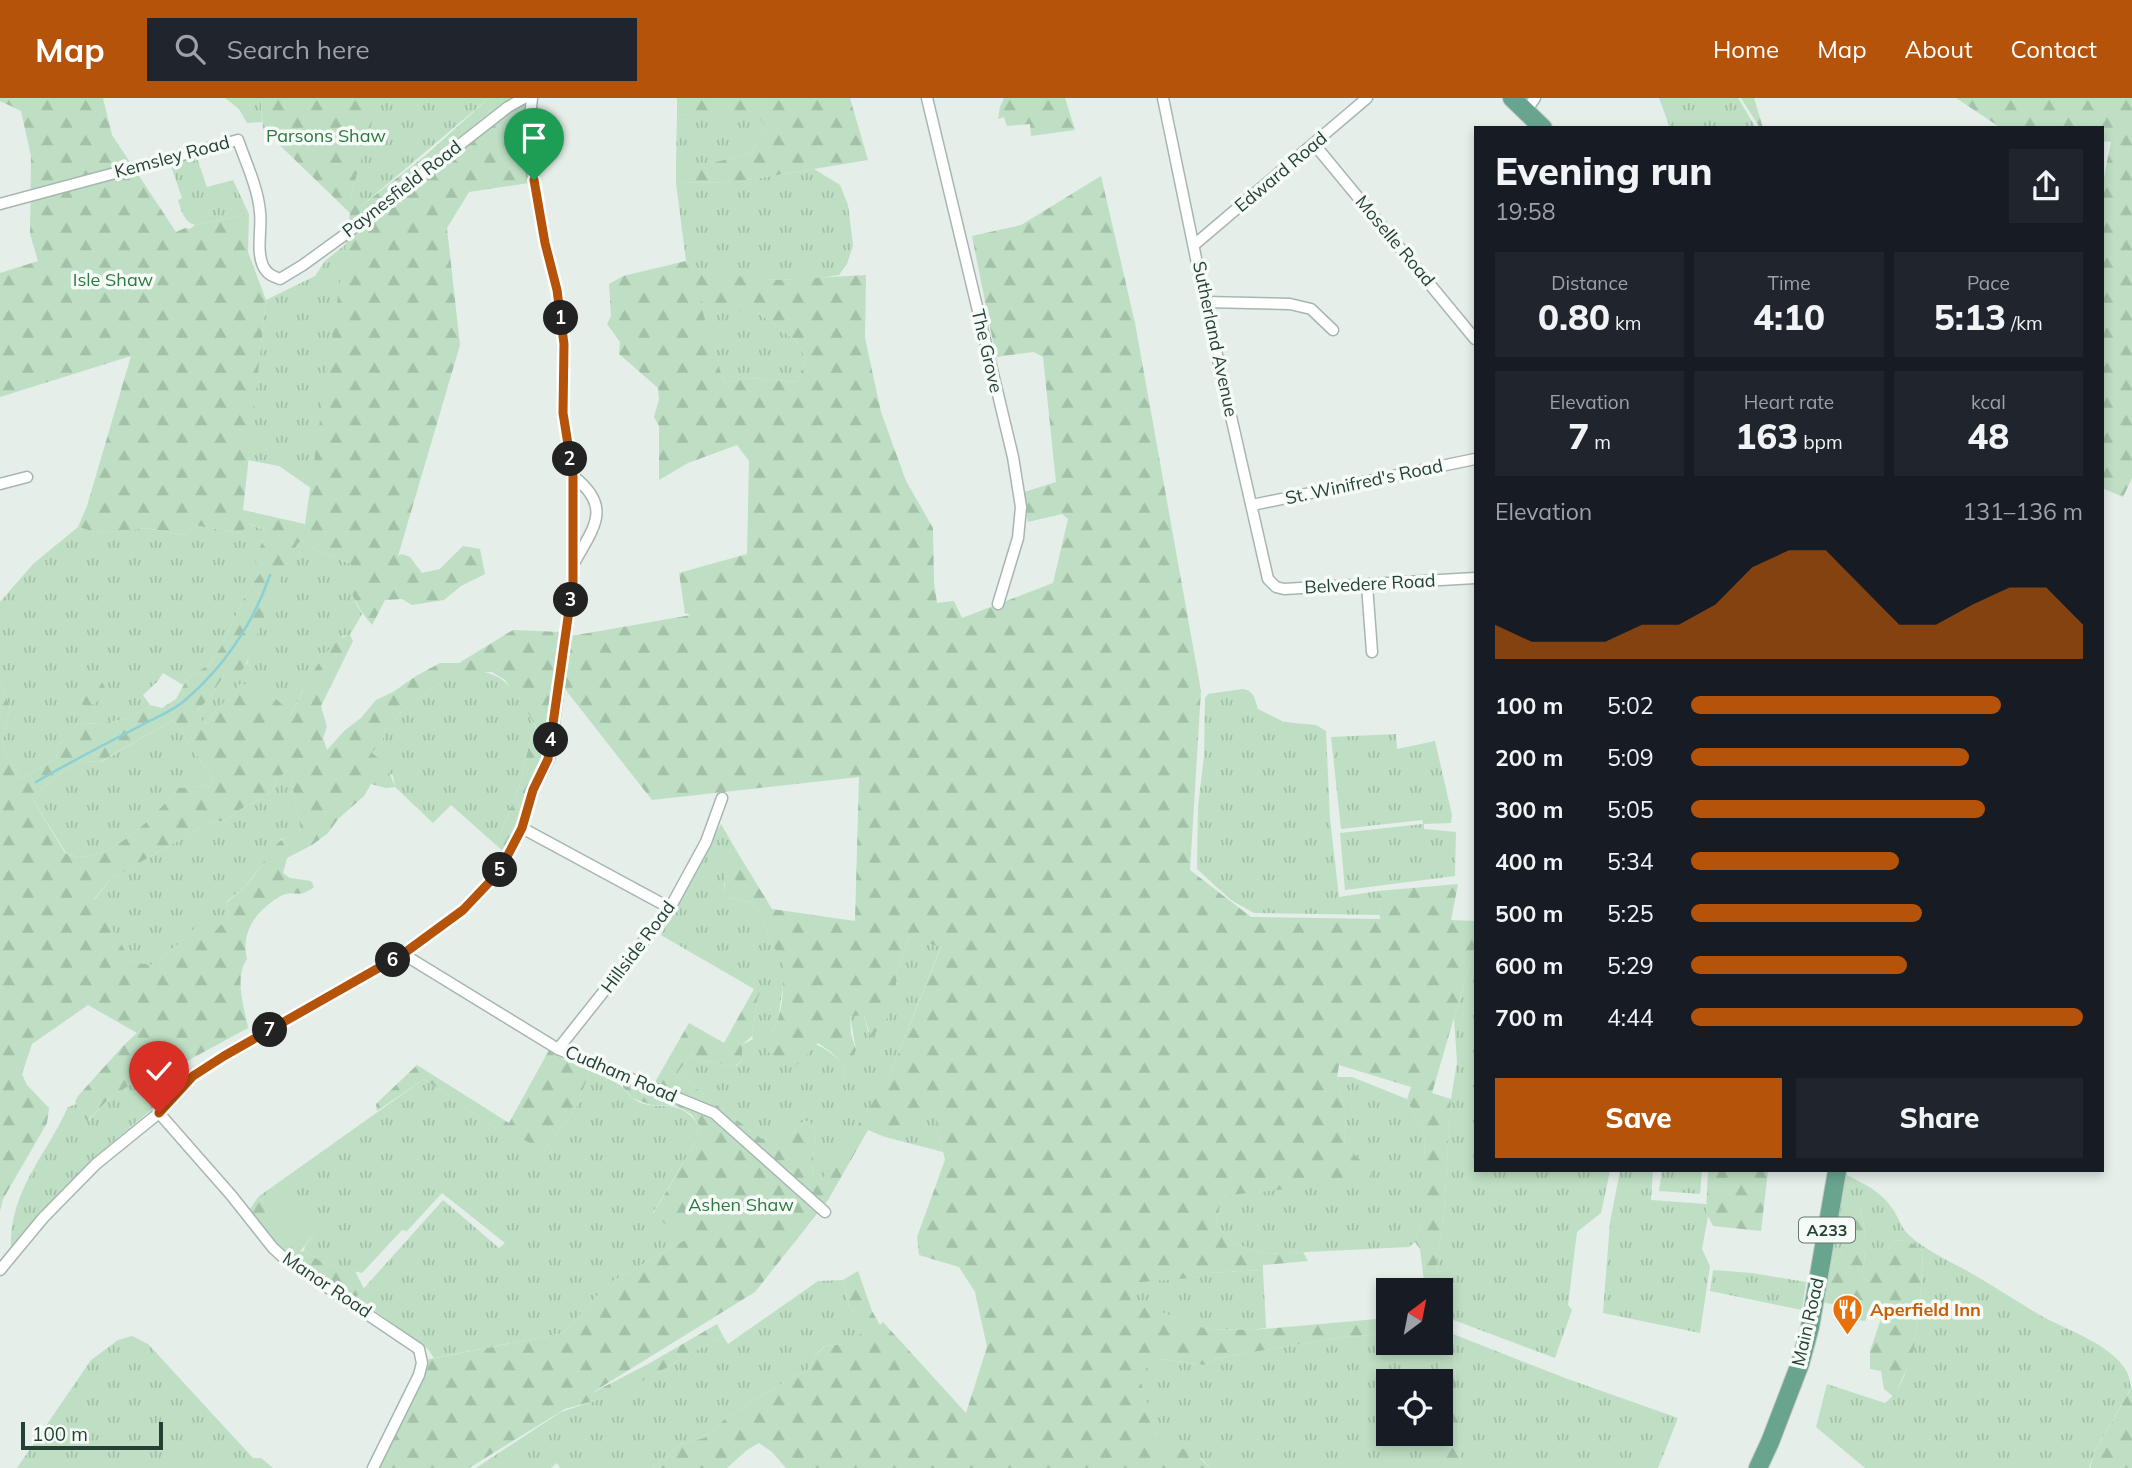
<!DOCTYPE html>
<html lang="en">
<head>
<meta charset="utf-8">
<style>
	body { margin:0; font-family:Mulish,sans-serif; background:#20242c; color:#f1f3f6; height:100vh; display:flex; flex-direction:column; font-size:26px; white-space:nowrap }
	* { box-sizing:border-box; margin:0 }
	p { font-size:23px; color:#9ea1a6 }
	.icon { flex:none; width:38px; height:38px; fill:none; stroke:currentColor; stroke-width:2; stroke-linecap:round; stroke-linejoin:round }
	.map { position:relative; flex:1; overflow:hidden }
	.drawer { position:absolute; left:1474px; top:28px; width:630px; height:1046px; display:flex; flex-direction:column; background:#171b24; border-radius:0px; box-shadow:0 4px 10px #0003 }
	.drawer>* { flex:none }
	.needle { width:46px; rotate:32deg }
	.controls { position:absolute; left:1376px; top:1180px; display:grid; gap:14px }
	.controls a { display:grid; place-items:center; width:77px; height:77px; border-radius:0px; background:#171b24; box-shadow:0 4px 10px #0003; font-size:35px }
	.scale { position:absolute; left:21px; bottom:18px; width:142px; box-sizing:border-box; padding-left:7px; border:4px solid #244136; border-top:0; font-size:19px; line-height:24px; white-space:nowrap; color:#244136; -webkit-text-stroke:5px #f6fbf8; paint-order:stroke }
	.pin { position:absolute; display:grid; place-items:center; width:60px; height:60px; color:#fff; margin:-72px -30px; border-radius:50% 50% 50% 0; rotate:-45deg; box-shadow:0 0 7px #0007 }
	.pin .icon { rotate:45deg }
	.km { position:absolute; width:35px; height:35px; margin:-18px; border-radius:50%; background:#222; color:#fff; font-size:19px; line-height:35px; text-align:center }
	.round { display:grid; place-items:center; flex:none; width:74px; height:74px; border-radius:0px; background:#20242c }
	.headline { display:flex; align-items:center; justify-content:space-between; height:119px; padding:0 21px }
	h1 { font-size:38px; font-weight:800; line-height:52px }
	.metrics { display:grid; grid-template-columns:repeat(3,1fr); gap:10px; height:119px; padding:7px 21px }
	.metrics div { display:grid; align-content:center; border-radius:0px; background:#20242c; text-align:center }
	.metrics b { font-size:35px; font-weight:800 }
	.metrics small { font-size:19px; font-weight:400 }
	.metrics p { font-size:19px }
	.chart { height:196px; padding:14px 21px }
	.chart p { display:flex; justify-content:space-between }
	.chart svg { width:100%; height:126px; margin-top:7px; fill:#b45309; opacity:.7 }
	.primary-button { display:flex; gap:14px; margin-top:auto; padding:14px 21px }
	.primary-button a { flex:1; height:80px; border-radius:0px; background:#b45309; color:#fff; font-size:28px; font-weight:800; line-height:80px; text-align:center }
	.primary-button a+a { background:#20242c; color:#f1f3f6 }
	ul { padding:0 21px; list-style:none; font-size:23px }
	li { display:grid; grid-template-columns:112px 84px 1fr; align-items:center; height:52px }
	li i { height:18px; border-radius:9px; background:#b45309 }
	header { display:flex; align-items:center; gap:42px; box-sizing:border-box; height:98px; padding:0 35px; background:#b45309; color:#fff }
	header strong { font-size:33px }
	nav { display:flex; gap:38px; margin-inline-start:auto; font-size:24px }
	.search { width:490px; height:63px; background:#20242c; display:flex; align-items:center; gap:18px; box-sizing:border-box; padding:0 24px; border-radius:0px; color:#9ea1a6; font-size:26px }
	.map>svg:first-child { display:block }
	.grass { fill:url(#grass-tufts); fill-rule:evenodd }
	.forest { fill:url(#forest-firs); fill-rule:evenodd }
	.pitch { fill:#bedfc4 }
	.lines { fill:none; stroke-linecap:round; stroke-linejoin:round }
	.stream { stroke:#8dd0d3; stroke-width:2.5 }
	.minor-casing { stroke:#a7b7b0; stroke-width:13 }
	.primary-casing { stroke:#c2cac7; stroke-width:20 }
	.minor { stroke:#fff; stroke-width:10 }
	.primary { stroke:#69a48f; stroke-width:18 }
	.route-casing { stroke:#fff; stroke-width:14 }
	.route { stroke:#b45309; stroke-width:9 }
	.labels { text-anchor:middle; stroke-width:7; stroke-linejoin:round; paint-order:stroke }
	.shield { fill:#f6fbf8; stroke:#637970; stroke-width:2 }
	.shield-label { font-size:16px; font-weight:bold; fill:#244136 }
	.park-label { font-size:18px; fill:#2d7942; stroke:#f6fbf8 }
	.street-label { font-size:18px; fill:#244136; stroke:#f6fbf8 }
	.food-label { font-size:18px; font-weight:bold; fill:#c56008; stroke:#f6fbf8; text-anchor:start }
</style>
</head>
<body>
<header>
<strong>Map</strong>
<div class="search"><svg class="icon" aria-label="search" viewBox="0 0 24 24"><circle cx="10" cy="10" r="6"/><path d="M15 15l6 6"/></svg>Search here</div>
<nav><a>Home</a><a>Map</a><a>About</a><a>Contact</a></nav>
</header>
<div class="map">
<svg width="2132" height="1370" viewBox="0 0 2132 1370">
	<defs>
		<pattern id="grass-tufts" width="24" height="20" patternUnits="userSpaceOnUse" patternTransform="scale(1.75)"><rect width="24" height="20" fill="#bedfc4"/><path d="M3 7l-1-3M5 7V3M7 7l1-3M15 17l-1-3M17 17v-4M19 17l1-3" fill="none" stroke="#a3c1a9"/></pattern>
		<pattern id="forest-firs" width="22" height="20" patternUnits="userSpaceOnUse" patternTransform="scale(1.75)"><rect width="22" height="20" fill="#bedfc4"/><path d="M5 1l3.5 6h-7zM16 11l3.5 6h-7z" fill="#a3c1a9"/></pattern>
	</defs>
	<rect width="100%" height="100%" fill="#e5eee9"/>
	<g class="grass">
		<path d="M225 0H261L262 24 247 25 239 11Z"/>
		<path d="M377 0H489L359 110 350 101Z"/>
		<path d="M1659 0H1738L1756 30H1670Z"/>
		<path d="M725 13H756L767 32 750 56 711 65H676L677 17Z"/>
		<path d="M197 60 207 89 233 82 249 116 195 127C184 124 181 112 178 102L182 100 170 65Z"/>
		<path d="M814 71 840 87 848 107 853 147 847 166 839 177 820 180 779 182 742 179 705 175 686 163 676 85 735 84Z"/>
		<path d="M346 146 311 390 279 368 248 362 266 202 315 178 325 163Z"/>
		<path d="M698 200 739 212H755L796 243 806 261 797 284 747 280 724 285Z"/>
		<path d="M249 426 264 432 266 438 261 447V474L247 494 221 549 209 567 188 579 183 587 163 575 157 584 143 597 150 607 129 620 104 625 78 626 59 646 56 660 21 681 3 652 4 632 10 610 0 580V504L33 466 78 429 99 435 146 430 184 437 193 427 240 435Z"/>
		<path d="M305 443C317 455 336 460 351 466L355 504 362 516 350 537 343 538 302 594 291 617 216 613 208 626 202 623 198 612 210 599 228 571 247 566C258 524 278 483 298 445Z"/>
		<path d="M477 573C511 576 521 603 536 630L531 639 519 689 496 747 451 707 433 725 395 689 393 678 370 654 381 647 385 632 400 615 455 574Z"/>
		<path d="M1242 591C1254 592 1255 601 1258 611L1284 624 1316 627 1326 633 1330 721 1339 799 1378 793 1380 817 1254 815 1231 802 1197 771 1198 709 1204 658 1205 600 1208 596Z"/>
		<path d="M173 622 211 678 212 687 178 690C157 716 117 758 81 759 76 759 71 757 66 755L31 699 60 676 82 663 101 664Z"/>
		<path d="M1396 636 1397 651 1435 643 1452 717 1451 725 1424 726V731L1456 734 1455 778 1345 792 1340 735 1423 726 1422 722 1341 731 1331 639Z"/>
		<path d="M289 670 301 732 281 741 245 789 227 803 229 818 215 833 206 821 170 853 151 867 132 864 94 802 111 781 209 725 227 722 239 712 272 694 277 681Z"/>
		<path d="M721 726 736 752 724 787 726 799 752 805 764 823 770 843 786 866 778 922 770 937C804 943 817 941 843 965L844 983 856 952 850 917H864L868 934 896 896V877L909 839 941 848 888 981 819 1087 812 1081 815 1036 810 1024 804 1023 791 1036 762 1041C734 1019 704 999 678 974L691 956 703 963 736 968 742 962V947L753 941 752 938 757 902 760 893 754 891 661 837Z"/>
		<path d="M1475 848V1073H1610L1601 1115 1577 1134 1568 1207 1572 1212 1555 1260 1443 1218 1436 1164 1443 1128 1451 1001 1457 964 1454 920Z"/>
		<path d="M167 961 176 969 178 984 172 994 105 1051 64 1091 11 1150C9 1093 46 1058 68 1009L76 1006 88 1023 111 999 166 964Z"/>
		<path d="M591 972C601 977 612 982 621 988 625 991 628 997 632 1000 658 1018 674 994 700 1028L696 1043 653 1115 685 1142 608 1186 563 1235 434 1260 428 1251 356 1199 443 1102 499 1150 505 1145 442 1095 407 1133 402 1132 362 1175 327 1167 304 1153 305 1148 316 1133 277 1102 269 1111 258 1099 424 981 499 1033 503 1029 544 1053 575 1011Z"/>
		<path d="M1337 979H1352L1407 1001 1425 1040 1422 1122 1415 1144 1409 1149 1267 1156 1233 1145 1216 1127 1222 1098 1324 1086 1351 1054 1344 1047 1346 1018Z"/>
		<path d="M931 1002 943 1054 885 1039Z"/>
		<path d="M1620 1073H1653L1651 1102 1706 1106 1708 1118 1702 1151 1710 1168 1700 1235 1603 1215 1610 1124Z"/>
		<path d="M1662 1073H1702L1700 1096 1659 1093Z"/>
		<path d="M1845 1076C1862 1085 1881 1093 1892 1110 1899 1119 1900 1129 1909 1137 1926 1153 1948 1162 1969 1174 1992 1187 2015 1202 2038 1216 2065 1232 2111 1245 2127 1274 2129 1278 2130 1285 2131 1290L2095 1353 2089 1370H1865L1816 1329 1827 1286 1885 1305C1918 1283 1921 1193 1923 1154 1914 1145 1906 1140 1893 1143L1869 1185 1862 1177C1866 1157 1867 1130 1860 1111L1852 1110 1841 1156 1828 1169Z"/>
		<path d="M1263 1172 1266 1230 1252 1232 1207 1231 1130 1203 1129 1184 1203 1179 1208 1175Z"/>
		<path d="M1713 1172 1752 1175 1806 1184 1802 1212 1710 1193Z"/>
		<path d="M843 1182 849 1208 864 1227 866 1233 845 1246 824 1248 814 1259 809 1271 789 1281 726 1320 704 1340 681 1346 653 1370H560L557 1365 551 1370H476L561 1314 597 1302 656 1276 689 1256 723 1238 728 1246 818 1183Z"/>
		<path d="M1388 1236V1244H1438L1449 1370H1210L1202 1361 1160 1346 1137 1275 1162 1261 1205 1267 1217 1260 1344 1239ZM1388 1283H1440V1335H1388Z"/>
		<path d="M1453 1236 1565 1280 1678 1320 1658 1370H1461Z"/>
		<path d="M132 1238 148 1246 253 1360H261L273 1370H17L91 1262 118 1242Z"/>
	</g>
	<g class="forest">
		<path d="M0 0H103L112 37 176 134 185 130 190 131 195 127 249 116 248 154 266 202 243 412 305 426 350 115 263 31 261 0H379L350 100 359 110 426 57 489 0H532L522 38 529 85 469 94 447 130 460 247 398 458 402 456 410 459 422 475 440 471 463 448 480 451 485 476 461 488 444 502 412 507 402 501 385 502 372 527C357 510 344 488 351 466 336 460 317 455 305 443L298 445C284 471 272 498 261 526 254 542 251 562 239 576L228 571 210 599 198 612 202 623 208 626 216 613 241 585C262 592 279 599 291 617 302 596 326 540 350 537L353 543 321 608 327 629 323 640 327 652 345 632 361 620 376 602 393 594 416 578 440 565H459L513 532 561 534 560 540 691 517 685 515 679 475 747 456 749 363 737 347 688 365 659 382V328L654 319 659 301 658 290 619 256 620 244 607 226 611 218 609 186 623 178 686 163 705 175 779 182 866 177 865 240 881 314 906 383 933 430 934 484 937 505 954 503 962 520 1053 485 1068 421 1062 416 1028 424 1024 394 1056 384 1043 259 1034 254 996 259 972 138 1021 127 1101 78 1135 225 1201 593 1190 772 1251 819 1380 821 1378 793 1458 786 1451 822 1475 823V848L1432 995 1451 1001 1443 1128 1436 1164 1440 1192H1425L1420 1151 1415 1144 1421 1125 1425 1040 1407 1001 1411 989 1339 967 1337 979 1346 1018 1344 1047 1373 1074 1368 1088 1342 1081 1323 1089V1087L1222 1098 1216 1127 1233 1145 1267 1156 1303 1154 1308 1163 1263 1167V1172L1208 1175 1204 1179 1129 1185 1131 1203 1207 1231 1252 1232 1388 1220V1236L1344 1239 1217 1260 1205 1267 1162 1261 1138 1275 1160 1346C1182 1348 1195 1354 1210 1370H786L772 1354 759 1345 747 1352 727 1370H653L681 1346 704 1340 726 1320 789 1281 809 1271 814 1259 825 1248 845 1246 865 1233 864 1227 849 1208 843 1182 858 1173 872 1213 880 1227 883 1224 966 1315 987 1249 975 1194 959 1169 919 1157 917 1139 945 1062 931 1003 885 1039 868 1032 828 1102 755 1194 590 1296 650 1265 717 1226 723 1238 689 1256 656 1276 629 1289 597 1302 565 1311 469 1370H378L420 1263 563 1235 608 1186 685 1142 653 1116 696 1043 700 1028 691 1016 677 1008 651 1007 632 1000 623 989 624 984 708 1019 717 1025 722 1017 700 1004 655 984 689 925 724 945 754 891 761 892 757 902 752 938 742 947V962L735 968 703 963 691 956 678 974C704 999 734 1019 762 1041L777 1032 791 1036 804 1023 810 1024 815 1036 812 1081 819 1086 888 981 941 849 909 839 896 877V896L889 918 871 940 864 917 850 918 851 936 856 952 844 985 843 965 831 954 818 945 794 970 768 954 770 937 778 922 782 904 784 865 770 843 764 823 752 805 726 799C722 780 729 769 736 752L772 811 855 823 859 679 652 702 554 577 541 663 505 755 496 747 519 689 531 639 536 629 521 603 505 582 492 574H455L400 615 385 632 381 647 371 654 387 668 395 689 386 690 371 686 364 698 338 721 328 735 312 747 287 760 283 775 290 780 311 783 314 789C298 801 298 792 283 797 282 797 274 802 273 803 253 817 241 837 247 861 234 880 244 908 248 930L176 969 168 963 111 999 87 1023 75 1004 78 998 123 948 137 935 88 907 32 946 22 976 27 987 49 1010 47 1025 3 1101 0 1113V580L10 610 4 632 3 652 21 681 56 660 59 646 78 626 104 625 129 620 150 607 162 610 176 601 188 579 209 567 221 549 247 494 261 474 255 464 261 447 266 438 264 432 250 426 240 435 193 427 184 437 147 430 99 435 78 429 87 408 131 258 0 299V175L38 163 30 136 31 58 21 13 0 3ZM699 201 713 214 755 212 796 243 806 261 797 284 747 280 724 285ZM173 622 211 678 212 687 178 690C157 716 117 758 81 759 76 759 70 757 65 755L31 699 60 676 82 663 100 664ZM289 671 301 732C273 737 263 771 244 790 239 795 232 799 227 804L229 818 216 832 206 820 170 853 151 867 132 864 94 801 111 781 209 725 227 722 239 712 272 694 277 681Z"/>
		<path d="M677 0H850L868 62 735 84 676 85V65H711L750 56 767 32 755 13 677 17Z"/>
		<path d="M1004 0H1065L1075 32 1031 38 1030 26 1007 28 1004 19 998 21 1000 9Z"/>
		<path d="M1741 0H1754L1763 30H1760Z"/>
		<path d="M1956 0H2132V380L2123 399 2102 390V89L2111 44 2102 43V30H2001Z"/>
		<path d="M102 584 108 596 88 610 82 606 93 585Z"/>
		<path d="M549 952 565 962 591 972 575 1011 544 1053 503 1030 499 1033 424 981 377 1013 376 1006 417 967 509 1025Z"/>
		<path d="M1708 1073H1768L1761 1133 1713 1128 1706 1114Z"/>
		<path d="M258 1099 269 1111 260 1122 299 1154 304 1153 327 1167 355 1173 364 1191 356 1199 284 1154 249 1113Z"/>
		<path d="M1852 1109 1860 1111C1867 1131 1866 1157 1862 1177L1868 1184 1893 1143C1906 1140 1914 1145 1923 1154L1920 1204 1913 1257 1894 1299 1884 1291 1881 1273 1870 1271V1253L1884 1212 1873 1207 1865 1223 1857 1222 1847 1216V1202L1839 1208 1823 1204 1828 1169 1841 1156Z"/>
		<path d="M1446 1230 1453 1236 1461 1370H1447L1438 1244H1440V1231Z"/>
		<path d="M2132 1289V1370H2090L2095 1353Z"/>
	</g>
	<path class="pitch" d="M277 1101 316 1133 299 1155 259 1122Z"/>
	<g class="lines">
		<path class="stream" d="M36 684C70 664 105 646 140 628 154 620 171 614 183 604 223 570 253 526 270 477"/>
		<defs>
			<g id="minor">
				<path d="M927 0 1013 359 1021 409 1018 440 998 506"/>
				<path d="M1163 0 1205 204 1268 481 1276 489 1284 491 1475 480"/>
				<path d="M1526 13 1535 0"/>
				<path d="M1314 46 1475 241"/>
				<path d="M0 106 238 42C246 65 258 90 260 114 262 131 256 152 263 168 267 176 272 178 280 181L303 167 343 138 508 9 524 0"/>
				<path d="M1194 147 1367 0"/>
				<path d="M1205 204 1290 206 1311 211 1333 232"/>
				<path d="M573 378C613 409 594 429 574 465"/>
				<path d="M0 386 27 379"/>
				<path d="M1252 407 1475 361"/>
				<path d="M1367 487 1372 554"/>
				<path d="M522 730 670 810"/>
				<path d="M403 856 558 951 714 1015 825 1114"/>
				<path d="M558 951 670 810 706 744 722 700"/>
				<path d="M159 1015 231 1097 273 1150 284 1160 419 1251 422 1265 419 1277 373 1370"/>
				<path d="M0 1172 43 1120 96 1066 159 1015 193 977 224 958 403 856 463 812 499 774 522 730 533 692 549 661 573 484V378L563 315 564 246 557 192 545 145 532 73 528 39 532 0"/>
			</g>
			<g id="primary">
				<path d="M1512 0 1543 30"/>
				<path d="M1758 1370 1770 1344 1800 1266 1810 1229 1837 1073"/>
			</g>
		</defs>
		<use href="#minor" class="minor-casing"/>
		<use href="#primary" class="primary-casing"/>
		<use href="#minor" class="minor"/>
		<use href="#primary" class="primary"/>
	</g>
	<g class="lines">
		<defs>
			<path id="route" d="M159 1015 193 978 224 958 403 856 463 812 499 774 522 730 533 692 548 661 573 484V378L563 315 564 246 557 192 545 145 534 82"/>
		</defs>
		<use href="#route" class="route-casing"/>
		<use href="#route" class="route"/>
	</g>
	<defs>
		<symbol id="restaurant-pin" viewBox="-11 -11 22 30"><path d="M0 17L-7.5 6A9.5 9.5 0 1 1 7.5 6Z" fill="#e8710a" stroke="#f6fbf8"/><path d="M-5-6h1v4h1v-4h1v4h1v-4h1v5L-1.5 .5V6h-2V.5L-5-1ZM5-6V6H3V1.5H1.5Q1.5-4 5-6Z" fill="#fff"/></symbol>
	</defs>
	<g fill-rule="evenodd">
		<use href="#restaurant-pin" x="1830" y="1194" width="35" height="47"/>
	</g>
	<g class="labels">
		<rect class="shield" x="1799" y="1119.5" width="56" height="25" rx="5"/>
		<g class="shield-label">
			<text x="1827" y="1138">A233</text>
		</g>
		<g class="park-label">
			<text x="326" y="44">Parsons Shaw</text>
			<text x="113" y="188">Isle Shaw</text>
			<text x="741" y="1113">Ashen Shaw</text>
		</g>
		<g class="street-label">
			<text transform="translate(172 59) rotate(-15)" y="6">Kemsley Road</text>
			<text transform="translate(1281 74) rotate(-40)" y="6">Edward Road</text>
			<text transform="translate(402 91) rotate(-38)" y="6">Paynesfield Road</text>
			<text transform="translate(1395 143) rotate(50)" y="6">Moselle Road</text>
			<text transform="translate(1215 241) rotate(78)" y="6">Sutherland Avenue</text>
			<text transform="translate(987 253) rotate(77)" y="6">The Grove</text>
			<text transform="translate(1364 384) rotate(-12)" y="6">St. Winifred's Road</text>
			<text transform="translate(1370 486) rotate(-3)" y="6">Belvedere Road</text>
			<text transform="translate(638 849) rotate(-53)" y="6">Hillside Road</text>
			<text transform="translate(621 976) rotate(23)" y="6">Cudham Road</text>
			<text transform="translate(327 1187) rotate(34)" y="6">Manor Road</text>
			<text transform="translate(1808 1224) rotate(-77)" y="6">Main Road</text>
		</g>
		<g class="food-label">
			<text x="1870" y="1218">Aperfield Inn</text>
		</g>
	</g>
</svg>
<div class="controls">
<a><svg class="needle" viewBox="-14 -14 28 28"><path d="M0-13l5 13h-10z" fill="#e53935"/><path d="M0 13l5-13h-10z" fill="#9ea1a6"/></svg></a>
<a><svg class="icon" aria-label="locate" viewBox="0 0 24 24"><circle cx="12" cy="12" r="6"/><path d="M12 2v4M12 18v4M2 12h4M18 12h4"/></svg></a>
</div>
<div class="scale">100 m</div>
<div class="pin" style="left:534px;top:82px;background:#1e9e55"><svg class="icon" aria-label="arrive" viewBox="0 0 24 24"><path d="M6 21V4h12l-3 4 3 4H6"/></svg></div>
<div class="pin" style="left:159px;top:1015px;background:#d93025"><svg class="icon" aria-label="check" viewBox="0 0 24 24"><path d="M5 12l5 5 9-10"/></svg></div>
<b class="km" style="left:561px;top:220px">1</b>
<b class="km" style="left:570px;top:361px">2</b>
<b class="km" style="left:571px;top:502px">3</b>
<b class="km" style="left:551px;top:642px">4</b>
<b class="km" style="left:500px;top:772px">5</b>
<b class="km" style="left:393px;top:862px">6</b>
<b class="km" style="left:270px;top:932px">7</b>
<section class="drawer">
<div class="headline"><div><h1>Evening run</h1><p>19:58</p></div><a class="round"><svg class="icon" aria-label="share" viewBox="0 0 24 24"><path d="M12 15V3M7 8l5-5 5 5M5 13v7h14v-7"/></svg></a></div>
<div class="metrics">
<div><p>Distance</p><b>0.80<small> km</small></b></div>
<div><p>Time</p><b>4:10</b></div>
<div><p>Pace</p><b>5:13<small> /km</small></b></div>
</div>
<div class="metrics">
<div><p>Elevation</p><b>7<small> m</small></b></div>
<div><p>Heart rate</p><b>163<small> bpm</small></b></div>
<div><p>kcal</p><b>48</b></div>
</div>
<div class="chart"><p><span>Elevation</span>131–136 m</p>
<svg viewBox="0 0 160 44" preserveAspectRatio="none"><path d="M0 44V32L10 38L20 38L30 38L40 32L50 32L60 25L70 12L80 6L90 6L100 19L110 32L120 32L130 25L140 19L150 19L160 32V44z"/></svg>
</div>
<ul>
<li><b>100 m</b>5:02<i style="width:79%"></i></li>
<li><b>200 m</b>5:09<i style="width:71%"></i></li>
<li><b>300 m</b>5:05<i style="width:75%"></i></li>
<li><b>400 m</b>5:34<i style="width:53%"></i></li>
<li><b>500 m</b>5:25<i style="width:59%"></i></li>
<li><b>600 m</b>5:29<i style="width:55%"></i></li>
<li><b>700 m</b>4:44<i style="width:100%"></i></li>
</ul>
<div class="primary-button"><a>Save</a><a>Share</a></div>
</section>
</div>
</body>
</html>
